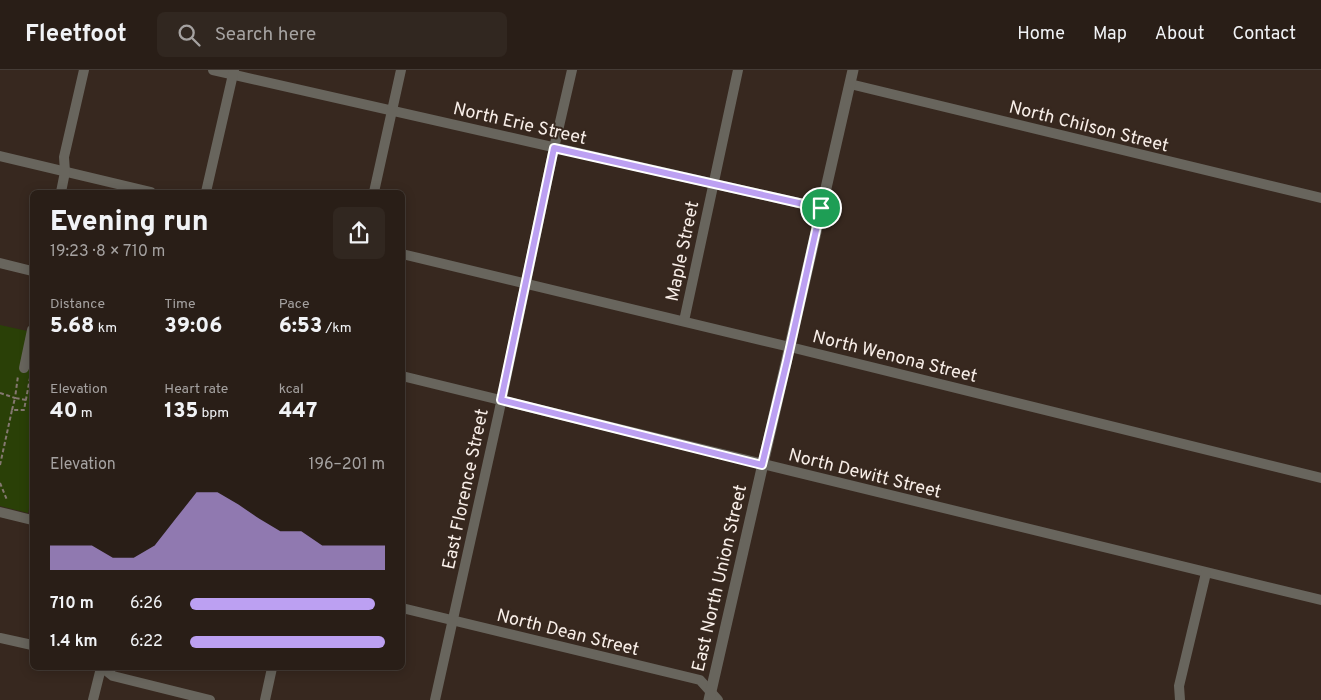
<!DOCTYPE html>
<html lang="en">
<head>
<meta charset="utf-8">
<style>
	body { margin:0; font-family:Overpass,sans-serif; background:#312720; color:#f1f3f6; height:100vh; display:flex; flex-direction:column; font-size:19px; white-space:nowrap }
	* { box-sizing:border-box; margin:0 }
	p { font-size:16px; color:#a5a2a1 }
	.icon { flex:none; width:28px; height:28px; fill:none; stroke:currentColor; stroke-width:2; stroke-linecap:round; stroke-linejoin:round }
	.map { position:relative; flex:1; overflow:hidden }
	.sheet { position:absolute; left:30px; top:120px; width:375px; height:480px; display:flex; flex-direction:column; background:#291e17; border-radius:8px; box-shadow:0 2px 12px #0003,0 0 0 1px #453c36 }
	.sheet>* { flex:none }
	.pin { position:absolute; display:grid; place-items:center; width:42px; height:42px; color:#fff; margin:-21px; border:2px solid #fff; border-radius:50%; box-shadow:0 1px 5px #0007 }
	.round { display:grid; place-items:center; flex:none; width:52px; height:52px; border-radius:8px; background:#312720 }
	.headline { display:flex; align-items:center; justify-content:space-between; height:85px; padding:0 20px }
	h1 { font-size:28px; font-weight:800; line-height:38px }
	.metrics { display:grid; grid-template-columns:repeat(3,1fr); gap:8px; height:85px; padding:5px 20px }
	.metrics div { display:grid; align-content:center }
	.metrics b { font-size:21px; font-weight:800 }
	.metrics small { font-size:14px; font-weight:400 }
	.metrics p { font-size:14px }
	.chart { height:140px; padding:10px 20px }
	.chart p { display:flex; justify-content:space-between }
	.chart svg { width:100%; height:90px; margin-top:5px; fill:#bca0f2; opacity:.7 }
	ul { padding:0 20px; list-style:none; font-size:16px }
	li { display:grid; grid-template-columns:80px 60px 1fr; align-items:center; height:38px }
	li i { height:12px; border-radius:6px; background:#bca0f2 }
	header { display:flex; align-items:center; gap:30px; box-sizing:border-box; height:70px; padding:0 25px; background:#291e17; border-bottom:1px solid #453c36 }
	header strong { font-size:24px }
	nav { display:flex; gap:28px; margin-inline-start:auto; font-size:18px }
	.search { width:350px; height:45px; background:#312720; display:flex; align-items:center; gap:12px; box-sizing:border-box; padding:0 18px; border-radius:8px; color:#a5a2a1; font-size:19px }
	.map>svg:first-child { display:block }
	.green { fill:#2a4007 }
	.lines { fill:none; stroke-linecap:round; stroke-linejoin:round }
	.path { stroke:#857871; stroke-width:2; stroke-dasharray:4 2.5; stroke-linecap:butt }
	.minor { stroke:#68655d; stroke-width:10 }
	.tertiary { stroke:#68655d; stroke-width:11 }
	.route-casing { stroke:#fff; stroke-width:10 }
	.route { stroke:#bca0f2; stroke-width:6 }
	.labels { text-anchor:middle; stroke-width:4; stroke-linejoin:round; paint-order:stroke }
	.street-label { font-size:18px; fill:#f8eee8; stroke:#37281f }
</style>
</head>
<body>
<header>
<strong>Fleetfoot</strong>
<div class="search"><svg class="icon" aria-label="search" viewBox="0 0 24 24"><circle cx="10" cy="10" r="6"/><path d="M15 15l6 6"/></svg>Search here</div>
<nav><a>Home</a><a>Map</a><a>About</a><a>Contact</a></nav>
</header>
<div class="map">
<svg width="1321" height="630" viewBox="0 0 1321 630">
	<rect width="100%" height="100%" fill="#37281f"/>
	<path class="green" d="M0 255 32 262V424L28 443 0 436Z"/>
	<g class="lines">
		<g class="path">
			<path d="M0 323 15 328 18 306"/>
			<path d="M12 340 15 328 26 330"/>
			<path d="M0 395 12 340H24L30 308"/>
			<path d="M0 413 7 430"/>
		</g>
		<g class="minor">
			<path d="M213 0 821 138"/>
			<path d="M850 14 1321 128"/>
			<path d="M0 86 151 122"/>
			<path d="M61 122 65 102 64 87 84 0"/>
			<path d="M206 122 234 0"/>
			<path d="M374 122 401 0"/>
			<path d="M402 184 790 277 1321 408"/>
			<path d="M0 193 32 201"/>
			<path d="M684 251 738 0"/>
			<path d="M24 298 32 260"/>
			<path d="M402 306 1321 530"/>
			<path d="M0 442 32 450"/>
			<path d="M402 538 700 610 718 630"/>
			<path d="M0 568 32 575"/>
			<path d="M103 598 113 606 210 630"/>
			<path d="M93 630 101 598"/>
			<path d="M265 630 272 598"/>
			<path d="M435 630 499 342 554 78 572 0"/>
			<path d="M1180 630 1179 616 1206 503"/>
		</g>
		<path class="tertiary" d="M709 630 853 0"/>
	</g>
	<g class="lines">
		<defs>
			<path id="route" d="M554 78 821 138 787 291 762 395 501 330Z"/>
		</defs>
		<use href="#route" class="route-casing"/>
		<use href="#route" class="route"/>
	</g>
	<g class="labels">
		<g class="street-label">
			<text transform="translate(520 53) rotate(13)" y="6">North Erie Street</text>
			<text transform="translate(1089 56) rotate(14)" y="6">North Chilson Street</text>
			<text transform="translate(682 181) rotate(-78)" y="6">Maple Street</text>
			<text transform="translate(895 286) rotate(14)" y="6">North Wenona Street</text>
			<text transform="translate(865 403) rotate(14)" y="6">North Dewitt Street</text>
			<text transform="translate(465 419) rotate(-78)" y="6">East Florence Street</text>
			<text transform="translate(719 508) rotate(-77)" y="6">East North Union Street</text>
			<text transform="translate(568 562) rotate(14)" y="6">North Dean Street</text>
		</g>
	</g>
</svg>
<div class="pin" style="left:821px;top:138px;background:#1e9e55"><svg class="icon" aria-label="arrive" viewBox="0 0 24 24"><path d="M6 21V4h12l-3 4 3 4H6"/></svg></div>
<section class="sheet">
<div class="headline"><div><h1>Evening run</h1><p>19:23 · 8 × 710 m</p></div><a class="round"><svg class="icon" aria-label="share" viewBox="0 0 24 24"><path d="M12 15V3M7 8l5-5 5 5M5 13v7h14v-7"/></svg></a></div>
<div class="metrics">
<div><p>Distance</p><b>5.68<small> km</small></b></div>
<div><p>Time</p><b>39:06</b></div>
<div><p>Pace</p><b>6:53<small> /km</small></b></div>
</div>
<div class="metrics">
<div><p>Elevation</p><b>40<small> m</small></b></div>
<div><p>Heart rate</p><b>135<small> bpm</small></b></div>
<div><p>kcal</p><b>447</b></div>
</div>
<div class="chart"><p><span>Elevation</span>196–201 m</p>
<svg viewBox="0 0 160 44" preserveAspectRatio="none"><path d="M0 44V32L10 32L20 32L30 38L40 38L50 32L60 19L70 6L80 6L90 12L100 19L110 25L120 25L130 32L140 32L150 32L160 32V44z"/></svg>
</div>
<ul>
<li><b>710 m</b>6:26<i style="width:95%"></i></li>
<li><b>1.4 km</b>6:22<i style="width:100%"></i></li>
</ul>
</section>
</div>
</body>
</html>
